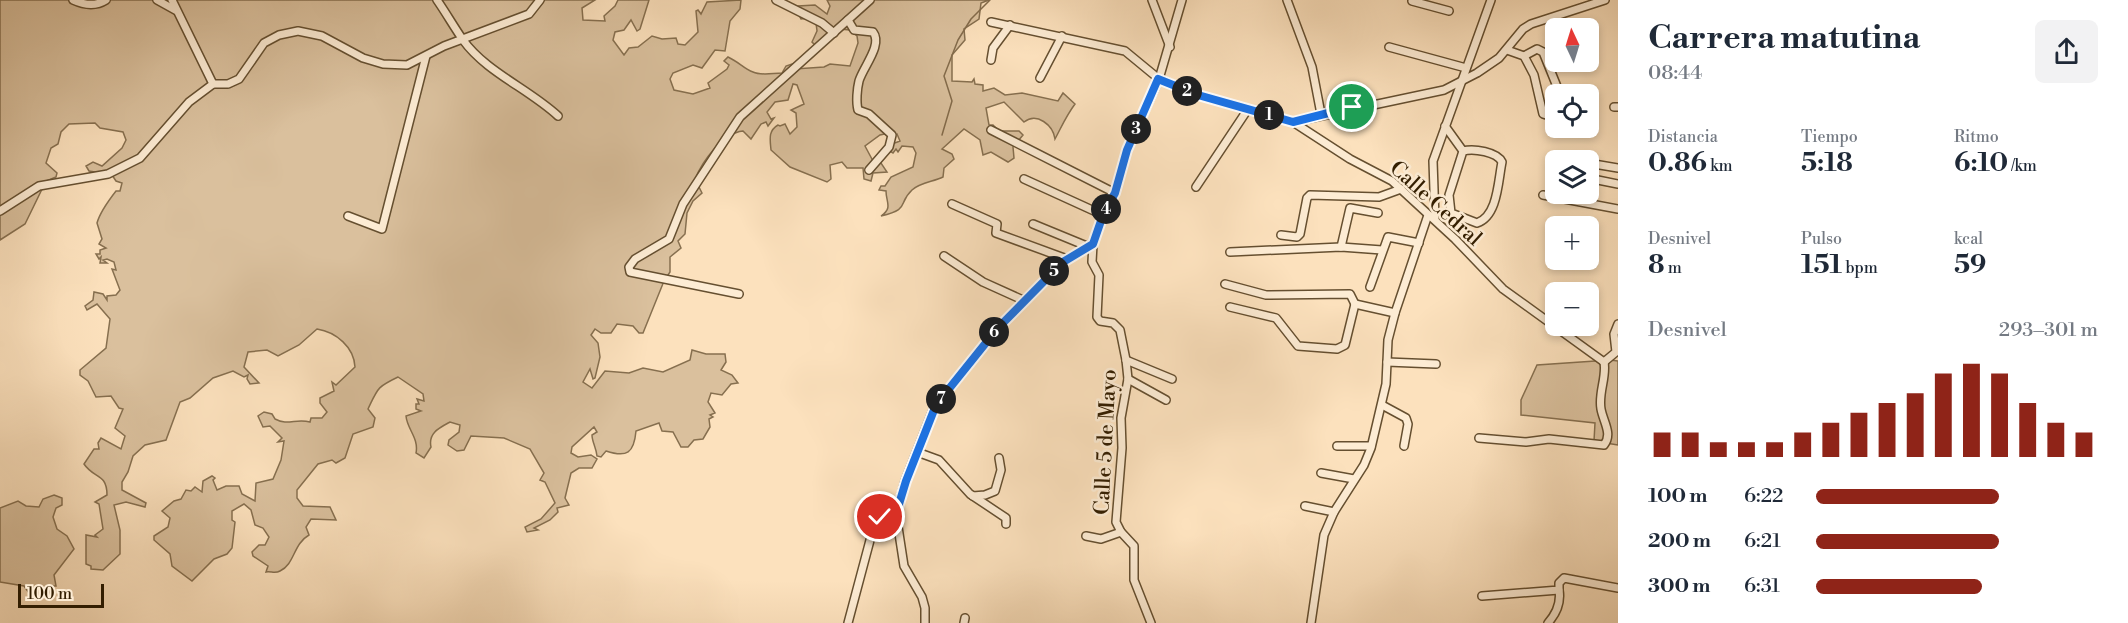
<!DOCTYPE html>
<html lang="es">
<head>
<meta charset="utf-8">
<style>
	body { margin:0; font-family:"Libre Bodoni",serif; background:#f2f2f3; color:#1f2937; height:100vh; display:flex; flex-direction:column; font-size:22px; white-space:nowrap }
	* { box-sizing:border-box; margin:0 }
	p { font-size:20px; color:#747a83 }
	.icon { flex:none; width:33px; height:33px; fill:none; stroke:currentColor; stroke-width:2; stroke-linecap:round; stroke-linejoin:round }
	.map { position:relative; flex:1; overflow:hidden }
	.panel { display:flex; flex-direction:column; background:#fff; width:510px }
	.panel>* { flex:none }
	.needle { width:39px; rotate:356deg }
	.buttons { position:absolute; left:1545px; top:18px; display:grid; gap:12px }
	.buttons a { display:grid; place-items:center; width:54px; height:54px; border-radius:9px; background:#fff; box-shadow:0 3px 9px #0003; font-size:30px }
	.scale { position:absolute; left:18px; bottom:15px; width:86px; box-sizing:border-box; padding-left:6px; border:3px solid #331e01; border-top:0; font-size:16px; line-height:21px; white-space:nowrap; color:#331e01; -webkit-text-stroke:4px #fdecd4; paint-order:stroke }
	.pin { position:absolute; display:grid; place-items:center; width:51px; height:51px; color:#fff; margin:-26px; border:3px solid #fff; border-radius:50%; box-shadow:0 2px 6px #0007 }
	.km { position:absolute; width:30px; height:30px; margin:-15px; border-radius:50%; background:#222; color:#fff; font-size:16px; line-height:30px; text-align:center }
	.round { display:grid; place-items:center; flex:none; width:63px; height:63px; border-radius:9px; background:#f2f2f3 }
	.overview { display:flex; align-items:center; justify-content:space-between; height:102px; padding:0 30px }
	h1 { font-size:33px; font-weight:700; line-height:45px }
	.figures { display:grid; grid-template-columns:repeat(3,1fr); gap:9px; height:102px; padding:6px 30px }
	.figures div { display:grid; align-content:center }
	.figures b { font-size:26px; font-weight:700 }
	.figures small { font-size:16px; font-weight:400 }
	.figures p { font-size:16px }
	.chart { height:168px; padding:12px 30px }
	.chart p { display:flex; justify-content:space-between }
	.chart svg { width:100%; height:108px; margin-top:6px; stroke:#8f2418; stroke-width:6 }
	ul { padding:0 30px; list-style:none; font-size:20px }
	li { display:grid; grid-template-columns:96px 72px 1fr; align-items:center; height:45px }
	li i { height:15px; border-radius:8px; background:#8f2418 }
	main { display:flex; flex:1; min-height:0 }
	.map>svg:first-child { display:block }
	.green { fill:#dac09d; stroke:#866f4f; stroke-width:1.5 }
	.lines { fill:none; stroke-linecap:round; stroke-linejoin:round }
	.stream { stroke:#836b4b; stroke-width:1.5 }
	.minor-casing { stroke:#654f30; stroke-width:10 }
	.minor { stroke:#fdecd4; stroke-width:7 }
	.route-casing { stroke:#fff; stroke-width:12 }
	.route { stroke:#1a73e8; stroke-width:8 }
	.labels { text-anchor:middle; stroke-width:5; stroke-linejoin:round; paint-order:stroke }
	.street-label { font-size:21px; fill:#331e01; stroke:#fdecd4 }
</style>
</head>
<body>
<main>
<div class="map">
<svg width="1618" height="623" viewBox="0 0 1618 623">
	<rect width="100%" height="100%" fill="#fce1bd"/>
	<filter id="stains"><feTurbulence type="fractalNoise" baseFrequency=".00333" numOctaves="4"/><feColorMatrix values="0 0 0 0 .2 0 0 0 0 .09 0 0 0 0 .02 0 0 0 .5 -.17"/></filter>
	<radialGradient id="worn" r=".72"><stop offset=".6" stop-color="#630" stop-opacity="0"/><stop offset="1" stop-color="#630" stop-opacity=".3"/></radialGradient>
	<g class="green">
		<path d="M0 0H595L582 8 583 20 605 21 604 16 615 6 618 0H649L640 29 637 31 631 20 624 30 615 32 613 40 624 55 629 48 638 47 652 36 662 39 676 38 678 44 685 45 698 32 696 11 698 10 701 14 707 2 741 0 740 9 730 21 725 51 715 50 702 68 693 65 673 73 670 79 674 90 693 94 710 88 708 83 727 69 729 65 724 61 728 57C739 62 744 69 753 72 761 76 773 73 782 73L786 66 795 63V69L824 67 830 64 850 66 858 43 857 36 850 30 839 29 816 46 812 42 817 31 816 23 810 18 801 19 796 9 798 6 815 5 827 14 830 6 827 0H989L981 3 979 19 964 29 965 40 952 55V81L972 82 974 79 975 84 983 85V91L994 88 1005 95 1022 93 1058 101 1063 93 1075 104C1066 116 1062 126 1055 139 1053 125 1037 112 1024 122L1004 102 986 108 989 125H993L999 131H1019L1023 135 1013 147 1014 158 1008 162 991 152 983 155 980 140 964 129 942 149 952 154 954 159 944 168 943 177C933 182 921 182 912 190 897 204 911 209 881 216 893 208 886 202 886 191L879 190 881 186H885L891 177 913 167 916 153 913 147 902 146 898 152 896 149 893 153 888 150 892 144 900 141 897 134 894 136 889 133 880 135 865 146 873 161 879 160 887 172 873 173 871 181 864 179 863 168H847L842 162 830 165 831 179 827 182 790 167 771 150C770 139 768 131 778 125L780 126 785 124 790 134 797 127 796 113 791 110 804 104 797 85 793 84 788 100 775 102 767 112 771 119 774 118 768 126 766 122 761 124 751 139 743 131C722 133 702 162 695 179L702 193 693 201 687 213 685 234 678 241 681 248 670 257V272L664 281 643 333H639L633 326 617 324 611 333H601L595 329 591 335 598 343 600 357 595 378 593 379 590 369 583 382 592 388 605 371 629 373 643 368 663 372 690 360 692 350 706 354H725L726 362 721 370 732 375 738 383 731 384 722 395 711 393 708 402 715 413 710 415 713 417 709 419 710 427 703 439 694 440 688 447H681L673 432 662 431 659 423 636 431C634 453 627 458 606 451L601 457 597 456C596 447 592 442 592 435L597 432 594 427 572 447 571 453 578 457 591 455 597 459 592 468H579L571 473 565 498 569 505 557 508 558 512 550 520 534 528 538 530 527 532 525 527 541 519 555 503 545 482 540 480 544 473 530 449 504 438 471 436 464 450 457 451 448 445 449 440 459 432 460 425 450 422C439 428 428 433 431 447L424 458 416 453C419 438 407 429 406 416L421 411 416 409V404H419L417 399 424 401 423 394 398 377C377 387 378 388 368 409L375 418 373 427 353 434 345 458 336 463 332 460 318 464 297 490V498L303 506 330 507 336 520 311 519 306 527 309 535C293 544 295 564 280 571 275 574 271 571 266 572L268 566 253 556 252 552 259 545H265L269 537 263 528 255 525 251 510 244 504 232 511V520L235 522 232 548 227 554 214 559 192 581 172 566 170 554 154 540V536L168 527 170 518 162 511 174 501 181 499 186 490 191 491 195 487 202 492 203 481 212 476 215 478 213 480 217 490 226 486H239L242 494 255 501 256 483 273 479 281 460 284 441 278 442 282 438 270 426 263 427 258 416 264 412 272 414 275 419C288 426 296 418 310 422L311 418H322L327 412 320 403V398L334 391 332 382 336 385 355 367C354 347 336 332 317 329L299 345 278 356 267 350 248 352 244 367 259 383 250 384 247 379 248 375 244 377 233 371 213 378 190 398 180 402 166 440 145 445 133 456 128 472 122 482V490L146 503 145 507 126 502 114 505 120 530V554L103 570 91 569V566L86 564V535L97 537 95 535 103 529 99 504 95 502 107 495C107 473 94 479 84 464L94 449H99L98 443 101 438 121 449 125 436 115 428 123 409 119 408 111 396 96 397 88 381 80 375V370L106 348 110 319 97 304 87 310 85 306 93 300 94 292 103 294 107 300V296L116 295 120 290 112 269 116 270 114 262 107 259 103 260 107 263H100L101 257 99 259 96 254H100V250L106 248 99 244 102 239 97 223C100 212 109 200 116 191H120L122 183 116 181 112 175 89 171 86 166 93 162 102 166 122 148 126 140 123 132 100 128 95 123 69 124 61 132 58 144 51 148 46 163 57 173 56 177 46 181 25 224 0 240Z"/>
		<path d="M1610 360 1618 361V445L1594 441 1595 423 1521 415V400L1537 365Z"/>
		<path d="M54 495 62 498V505L56 508 53 517 57 529 67 536 74 549 54 575 56 586H52L48 595 32 597 24 586 0 582V508L18 501 26 506 39 507 43 499Z"/>
	</g>
	<g class="lines">
		<path class="stream" d="M942 135 952 101 944 76 958 40 971 19 990 0"/>
		<defs>
			<g id="minor">
				<path d="M73 0C84 5 95 7 106 0"/>
				<path d="M157 0 175 10"/>
				<path d="M437 0C446 13 454 27 463 40 486 72 529 89 558 116"/>
				<path d="M776 0 822 23 834 33"/>
				<path d="M1152 0 1170 47"/>
				<path d="M1287 0 1312 67 1321 114"/>
				<path d="M1412 1 1449 11"/>
				<path d="M848 20 854 30 873 32C883 45 863 67 859 81 857 89 856 102 858 110L869 114 892 135 889 147 869 170"/>
				<path d="M991 22 1125 51 1159 79 1198 95 1293 122 1350 159 1392 181 1455 239 1503 289 1604 362"/>
				<path d="M1389 47 1466 68"/>
				<path d="M1507 50 1524 56 1534 75 1543 114 1556 118"/>
				<path d="M1524 56 1537 49 1543 52 1560 94"/>
				<path d="M991 60 993 48 1010 25"/>
				<path d="M1040 78 1062 36"/>
				<path d="M213 84H228L239 79 264 43 279 35 298 31 322 36 363 58 383 64 407 65 444 46 529 14 540 0"/>
				<path d="M1614 107H1618"/>
				<path d="M1293 122 1444 90 1477 73 1499 58 1523 29 1531 24 1605 0"/>
				<path d="M1445 126 1463 151 1449 195 1451 213 1477 223C1498 216 1498 181 1502 162 1497 152 1474 148 1463 151"/>
				<path d="M991 130 1115 193"/>
				<path d="M1553 156 1578 160"/>
				<path d="M1588 163 1618 168"/>
				<path d="M1588 178 1618 184"/>
				<path d="M1024 179 1103 215"/>
				<path d="M1196 187 1248 109"/>
				<path d="M1543 195 1618 209"/>
				<path d="M952 204 997 224 996 233 1067 259"/>
				<path d="M0 211 39 186 108 174 140 158 189 102 213 84 172 0"/>
				<path d="M348 216 382 229 426 56"/>
				<path d="M1435 219 1433 161 1491 0"/>
				<path d="M1033 224 1089 247"/>
				<path d="M1281 235 1297 237 1300 234 1307 198 1310 195 1379 197 1401 189"/>
				<path d="M1341 247 1350 208 1378 213"/>
				<path d="M1230 252 1341 247 1382 250"/>
				<path d="M944 256 983 282 1025 301"/>
				<path d="M1225 284 1266 295 1350 294 1355 304"/>
				<path d="M1370 287 1388 237 1419 243"/>
				<path d="M739 294 630 272 629 267 635 259 669 239 683 204 740 117 870 0"/>
				<path d="M1355 304 1395 313"/>
				<path d="M1230 307 1276 318 1298 346 1337 349 1345 345 1355 304"/>
				<path d="M1126 360 1172 379"/>
				<path d="M1387 362 1436 364"/>
				<path d="M1604 362 1616 352 1614 334 1618 324"/>
				<path d="M1128 379 1166 400"/>
				<path d="M1382 405 1406 418 1408 424 1404 446"/>
				<path d="M1479 438 1526 442 1549 439 1604 445C1613 434 1603 421 1601 409 1598 393 1607 377 1604 362"/>
				<path d="M1337 446H1371"/>
				<path d="M917 452 939 460 970 494 1006 518V524"/>
				<path d="M1321 473 1354 479"/>
				<path d="M973 496 985 495 995 491 1001 470 999 458"/>
				<path d="M1305 506 1334 512"/>
				<path d="M1086 536 1101 539 1121 532"/>
				<path d="M1482 596 1559 590V583L1564 578 1618 588"/>
				<path d="M848 623 873 529 880 517 896 514"/>
				<path d="M925 623V608L922 597 904 566 896 514 905 481 933 410 997 329 1063 262 1093 244"/>
				<path d="M964 623 965 618"/>
				<path d="M1151 623 1134 580V546L1121 532 1116 522 1122 448 1121 418 1128 379 1126 360 1120 330 1113 323 1100 321 1097 317 1099 275 1092 262 1093 244 1103 215 1115 193 1127 150 1159 79 1182 0"/>
				<path d="M1311 623 1324 535 1334 512 1364 465 1371 448 1386 384 1388 340 1395 313 1428 215"/>
				<path d="M1548 623C1556 614 1561 602 1559 590"/>
			</g>
		</defs>
		<use href="#minor" class="minor-casing"/>
		<use href="#minor" class="minor"/>
	</g>
	<g class="lines">
		<defs>
			<path id="route" d="M880 517 896 514 906 481 936 405 997 329 1063 262 1093 244 1103 215 1115 193 1127 150 1158 79 1198 95 1293 122 1352 107"/>
		</defs>
		<use href="#route" class="route-casing"/>
		<use href="#route" class="route"/>
	</g>
	<g class="labels">
		<g class="street-label">
			<text transform="translate(1436 203) rotate(42)" y="7">Calle Cedral</text>
			<text transform="translate(1105 442) rotate(-87)" y="7">Calle 5 de Mayo</text>
		</g>
	</g>
	<rect width="100%" height="100%" filter="url(#stains)"/>
	<rect width="100%" height="100%" fill="url(#worn)"/>
</svg>
<div class="buttons">
<a><svg class="needle" viewBox="-14 -14 28 28"><path d="M0-13l5 13h-10z" fill="#e53935"/><path d="M0 13l5-13h-10z" fill="#747a83"/></svg></a>
<a><svg class="icon" aria-label="locate" viewBox="0 0 24 24"><circle cx="12" cy="12" r="6"/><path d="M12 2v4M12 18v4M2 12h4M18 12h4"/></svg></a>
<a><svg class="icon" aria-label="layers" viewBox="0 0 24 24"><path d="M12 4l9 5-9 5-9-5zM3 14l9 5 9-5"/></svg></a>
<a>+</a>
<a>−</a>
</div>
<div class="scale">100 m</div>
<div class="pin" style="left:1352px;top:107px;background:#1e9e55"><svg class="icon" aria-label="arrive" viewBox="0 0 24 24"><path d="M6 21V4h12l-3 4 3 4H6"/></svg></div>
<div class="pin" style="left:880px;top:517px;background:#d93025"><svg class="icon" aria-label="check" viewBox="0 0 24 24"><path d="M5 12l5 5 9-10"/></svg></div>
<b class="km" style="left:1269px;top:115px">1</b>
<b class="km" style="left:1187px;top:91px">2</b>
<b class="km" style="left:1136px;top:129px">3</b>
<b class="km" style="left:1106px;top:209px">4</b>
<b class="km" style="left:1054px;top:271px">5</b>
<b class="km" style="left:994px;top:332px">6</b>
<b class="km" style="left:941px;top:399px">7</b>
</div>
<section class="panel">
<div class="overview"><div><h1>Carrera matutina</h1><p>08:44</p></div><a class="round"><svg class="icon" aria-label="share" viewBox="0 0 24 24"><path d="M12 15V3M7 8l5-5 5 5M5 13v7h14v-7"/></svg></a></div>
<div class="figures">
<div><p>Distancia</p><b>0.86<small> km</small></b></div>
<div><p>Tiempo</p><b>5:18</b></div>
<div><p>Ritmo</p><b>6:10<small> /km</small></b></div>
</div>
<div class="figures">
<div><p>Desnivel</p><b>8<small> m</small></b></div>
<div><p>Pulso</p><b>151<small> bpm</small></b></div>
<div><p>kcal</p><b>59</b></div>
</div>
<div class="chart"><p><span>Desnivel</span>293–301 m</p>
<svg viewBox="0 0 160 44" preserveAspectRatio="none"><path d="M5 44V34M15 44V34M25 44V38M35 44V38M45 44V38M55 44V34M65 44V30M75 44V26M85 44V22M95 44V18M105 44V10M115 44V6M125 44V10M135 44V22M145 44V30M155 44V34"/></svg>
</div>
<ul>
<li><b>100 m</b>6:22<i style="width:65%"></i></li>
<li><b>200 m</b>6:21<i style="width:65%"></i></li>
<li><b>300 m</b>6:31<i style="width:59%"></i></li>
</ul>
</section>
</main>
</body>
</html>
